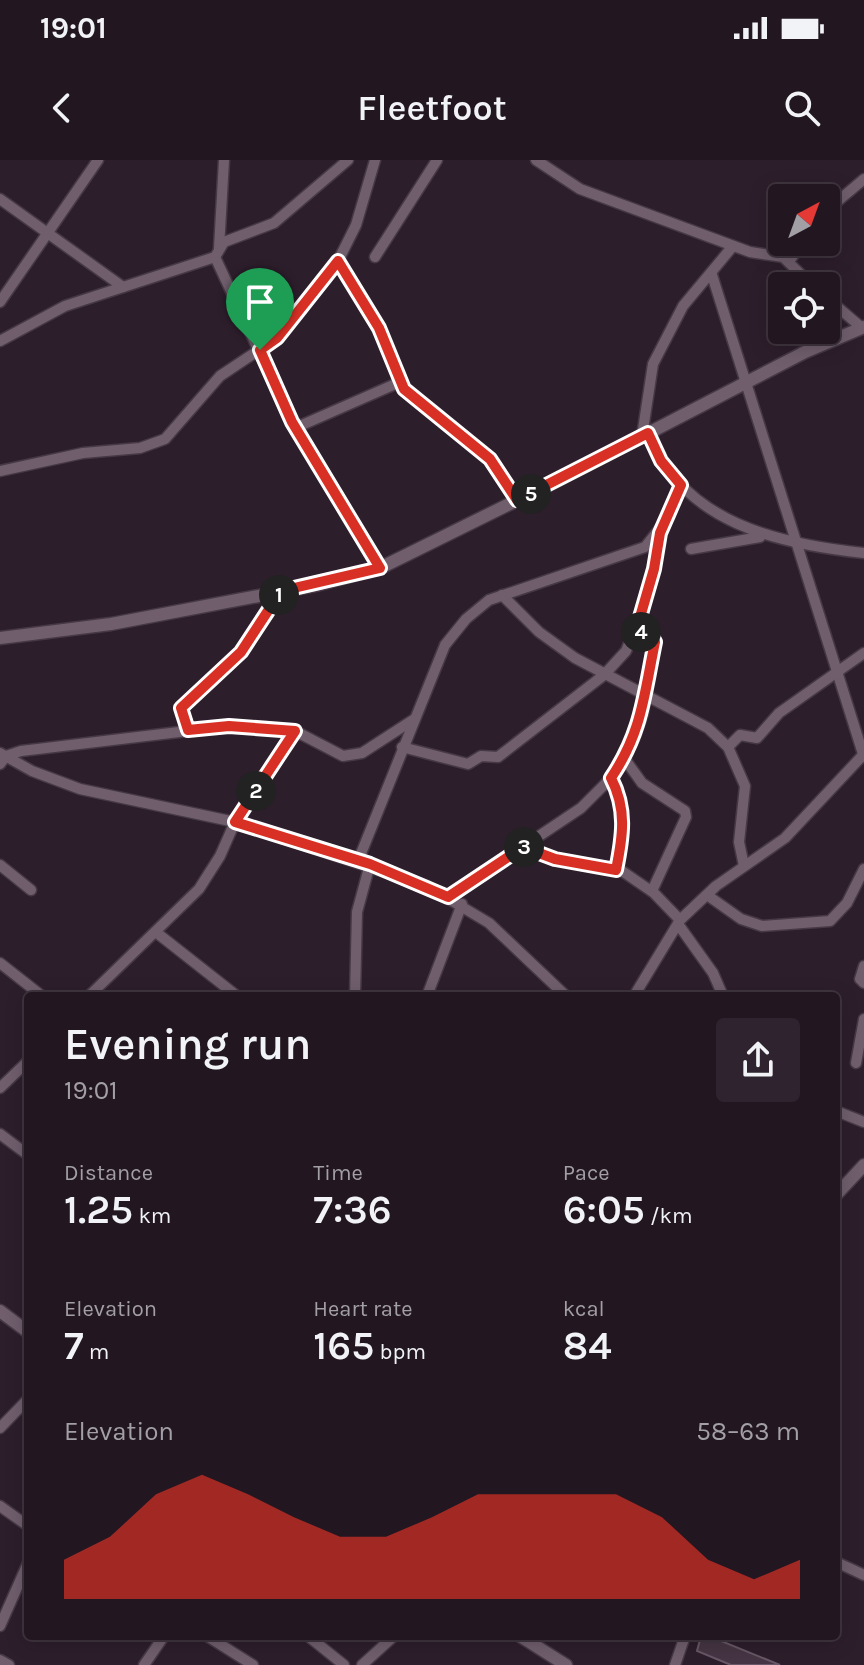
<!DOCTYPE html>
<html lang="en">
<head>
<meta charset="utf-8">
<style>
	body { margin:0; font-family:Karla,sans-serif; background:#2e232e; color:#f1f3f6; height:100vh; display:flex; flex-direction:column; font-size:30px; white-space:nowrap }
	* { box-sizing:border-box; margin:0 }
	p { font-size:26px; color:#a29fa5 }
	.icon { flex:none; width:44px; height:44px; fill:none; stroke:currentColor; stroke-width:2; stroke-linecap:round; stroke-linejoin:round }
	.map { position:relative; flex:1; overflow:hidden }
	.drawer { position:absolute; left:24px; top:832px; width:816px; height:648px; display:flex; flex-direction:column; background:#221621; border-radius:8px; box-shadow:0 4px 20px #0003,0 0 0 2px #3f353f }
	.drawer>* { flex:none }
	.needle { width:52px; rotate:41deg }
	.controls { position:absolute; left:768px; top:24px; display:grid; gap:16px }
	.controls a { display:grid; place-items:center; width:72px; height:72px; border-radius:8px; background:#221621; box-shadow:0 4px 20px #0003,0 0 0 2px #3f353f; font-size:40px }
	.pin { position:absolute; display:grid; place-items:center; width:68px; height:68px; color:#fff; margin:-82px -34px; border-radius:50% 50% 50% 0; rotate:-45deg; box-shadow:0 0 8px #0007 }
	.pin .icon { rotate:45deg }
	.km { position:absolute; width:40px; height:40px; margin:-20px; border-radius:50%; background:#222; color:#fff; font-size:22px; line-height:40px; text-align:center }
	.round { display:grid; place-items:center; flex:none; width:84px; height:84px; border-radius:8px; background:#2e232e }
	.head { display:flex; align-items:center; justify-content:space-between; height:136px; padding:0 40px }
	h1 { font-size:44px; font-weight:600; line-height:60px }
	.metrics { display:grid; grid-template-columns:repeat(3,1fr); gap:12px; height:136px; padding:8px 40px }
	.metrics div { display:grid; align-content:center }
	.metrics b { font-size:40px; font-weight:600 }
	.metrics small { font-size:22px; font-weight:400 }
	.metrics p { font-size:22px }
	.chart { height:224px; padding:16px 40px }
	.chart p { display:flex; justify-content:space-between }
	.chart svg { width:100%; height:144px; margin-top:8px; fill:#d93025; opacity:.7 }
	.status { display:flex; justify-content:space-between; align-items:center; height:56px; padding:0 40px; background:#221621; direction:ltr }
	.status svg { height:22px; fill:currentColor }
	header { display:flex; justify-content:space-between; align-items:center; height:104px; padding:0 40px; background:#221621; font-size:36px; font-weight:600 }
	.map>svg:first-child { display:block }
	.building { fill:#463544; stroke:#685766; stroke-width:2 }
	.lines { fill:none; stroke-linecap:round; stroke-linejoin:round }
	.minor-casing { stroke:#463945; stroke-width:13 }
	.tertiary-casing { stroke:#463945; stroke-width:15 }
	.minor { stroke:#705e6d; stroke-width:10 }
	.tertiary { stroke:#705e6d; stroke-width:12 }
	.route-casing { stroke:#fff; stroke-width:16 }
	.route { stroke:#d93025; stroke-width:10 }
</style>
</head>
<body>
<div class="status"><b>19:01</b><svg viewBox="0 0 49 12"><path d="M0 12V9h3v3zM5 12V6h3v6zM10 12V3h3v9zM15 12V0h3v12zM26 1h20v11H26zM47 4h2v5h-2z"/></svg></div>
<header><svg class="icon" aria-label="back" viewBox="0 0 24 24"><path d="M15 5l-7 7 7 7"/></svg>Fleetfoot<svg class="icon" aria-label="search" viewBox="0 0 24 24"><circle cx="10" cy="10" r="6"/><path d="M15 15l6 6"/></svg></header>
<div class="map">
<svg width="864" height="1505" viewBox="0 0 864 1505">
	<rect width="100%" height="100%" fill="#2d1e2c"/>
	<path class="building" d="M701 1476H709L780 1505H731L697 1491Z"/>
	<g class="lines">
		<defs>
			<g id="minor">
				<path d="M536 0 580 29 750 92 783 97 813 126"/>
				<path d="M0 39 123 127"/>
				<path d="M826 51 864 19"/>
				<path d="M219 88 224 0"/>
				<path d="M215 97 292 262 380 408"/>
				<path d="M375 97 437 0"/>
				<path d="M338 101 379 168 404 229 490 299 517 340"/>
				<path d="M789 101 804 82"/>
				<path d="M712 115 864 597"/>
				<path d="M826 137 862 168"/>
				<path d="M0 142 98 0"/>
				<path d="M0 181 65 146 215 97 224 82 274 63 348 0"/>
				<path d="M295 268 400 222"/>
				<path d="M648 273C683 363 778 384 864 393"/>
				<path d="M642 276 653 204 683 146 733 86"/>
				<path d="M0 311 83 293 140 288 165 279 220 216 277 178 338 101 356 65 375 0"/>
				<path d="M691 389 760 377"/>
				<path d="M502 435 539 472 575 498 708 568 728 587 745 626 739 682 744 706"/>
				<path d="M188 570 181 548 241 492 281 431"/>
				<path d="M402 587 468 604 481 596 498 597 604 515 626 491 645 443 660 373"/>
				<path d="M728 587 740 575 757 578 779 553 864 493"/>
				<path d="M0 593 32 611 80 629 235 662 427 726 489 763 566 836"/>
				<path d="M624 598 642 623 685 651 686 657 652 731"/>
				<path d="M0 604 6 596 21 591 229 566 295 571 343 596 362 593 413 560"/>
				<path d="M611 618C627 649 623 676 616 710"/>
				<path d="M523 687 555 699 622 711 654 733 680 760"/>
				<path d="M358 701 445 485 466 459 489 440 645 387 669 357 681 325"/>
				<path d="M0 705 31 730"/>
				<path d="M707 735 741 759 762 766 830 761 847 743 864 709"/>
				<path d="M448 737 581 648 611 618 634 579 643 553 654 478 636 471"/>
				<path d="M678 764 713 813 723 836"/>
				<path d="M157 773 237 836"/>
				<path d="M0 803 42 836"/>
				<path d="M864 806 860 819 864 823"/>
				<path d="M89 836 199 729 220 696 235 662 295 571"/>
				<path d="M355 836 357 752 370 704"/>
				<path d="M427 836 462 744"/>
				<path d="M634 836 680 760 716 726 785 678 863 595"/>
				<path d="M856 903 864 859"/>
				<path d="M0 928 28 901"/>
				<path d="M836 951 864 962"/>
				<path d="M0 974 28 995"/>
				<path d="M0 1268 28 1239"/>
				<path d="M0 1346 28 1366"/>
				<path d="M836 1402 864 1415"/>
				<path d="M0 1466 28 1403"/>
				<path d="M207 1476 253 1505"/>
				<path d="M308 1476 344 1505"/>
				<path d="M0 1500 9 1505"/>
				<path d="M144 1505 164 1476"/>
				<path d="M362 1505 394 1476"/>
				<path d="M675 1505 685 1476"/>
			</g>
			<g id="tertiary">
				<path d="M0 478 111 464 316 425 380 408 554 322 805 192 864 167"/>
				<path d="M836 1035 864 1005"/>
				<path d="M0 1151 28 1172"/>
				<path d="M520 1476 566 1505"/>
			</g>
		</defs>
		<use href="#minor" class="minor-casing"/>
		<use href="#tertiary" class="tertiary-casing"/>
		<use href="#minor" class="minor"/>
		<use href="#tertiary" class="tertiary"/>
	</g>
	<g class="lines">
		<defs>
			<path id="route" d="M338 101 379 168 404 229 490 299 517 340 648 273 661 301 681 325 660 373 654 409 636 471 650 474 655 482C644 535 642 572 611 618 627 649 623 676 616 710L555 699 523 687 448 737 370 704 235 662 295 571 229 566 188 570 181 548 241 492 281 431 380 408 292 262 260 190 277 178Z"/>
		</defs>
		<use href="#route" class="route-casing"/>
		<use href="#route" class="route"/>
	</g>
</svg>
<div class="controls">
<a><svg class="needle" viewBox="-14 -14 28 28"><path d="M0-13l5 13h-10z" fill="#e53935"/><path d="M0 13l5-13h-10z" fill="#a29fa5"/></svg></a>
<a><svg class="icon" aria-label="locate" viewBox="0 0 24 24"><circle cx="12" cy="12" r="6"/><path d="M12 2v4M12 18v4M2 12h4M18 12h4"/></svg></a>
</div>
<div class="pin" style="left:260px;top:190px;background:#1e9e55"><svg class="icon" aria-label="arrive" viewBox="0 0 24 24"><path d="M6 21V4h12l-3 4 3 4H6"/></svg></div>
<b class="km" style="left:279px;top:435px">1</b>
<b class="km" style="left:256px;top:631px">2</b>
<b class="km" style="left:524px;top:687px">3</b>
<b class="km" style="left:641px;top:472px">4</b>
<b class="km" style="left:531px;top:334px">5</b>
<section class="drawer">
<div class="head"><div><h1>Evening run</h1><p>19:01</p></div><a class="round"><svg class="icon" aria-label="share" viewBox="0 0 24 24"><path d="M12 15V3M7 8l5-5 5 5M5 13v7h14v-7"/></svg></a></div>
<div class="metrics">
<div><p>Distance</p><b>1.25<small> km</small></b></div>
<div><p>Time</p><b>7:36</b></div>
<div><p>Pace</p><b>6:05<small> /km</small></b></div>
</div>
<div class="metrics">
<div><p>Elevation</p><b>7<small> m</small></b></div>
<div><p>Heart rate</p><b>165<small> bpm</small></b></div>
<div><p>kcal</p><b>84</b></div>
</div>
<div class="chart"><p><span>Elevation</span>58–63 m</p>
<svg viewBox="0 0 160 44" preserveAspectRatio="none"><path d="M0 44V32L10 25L20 12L30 6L40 12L50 19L60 25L70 25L80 19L90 12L100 12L110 12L120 12L130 19L140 32L150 38L160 32V44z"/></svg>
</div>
</section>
</div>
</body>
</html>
